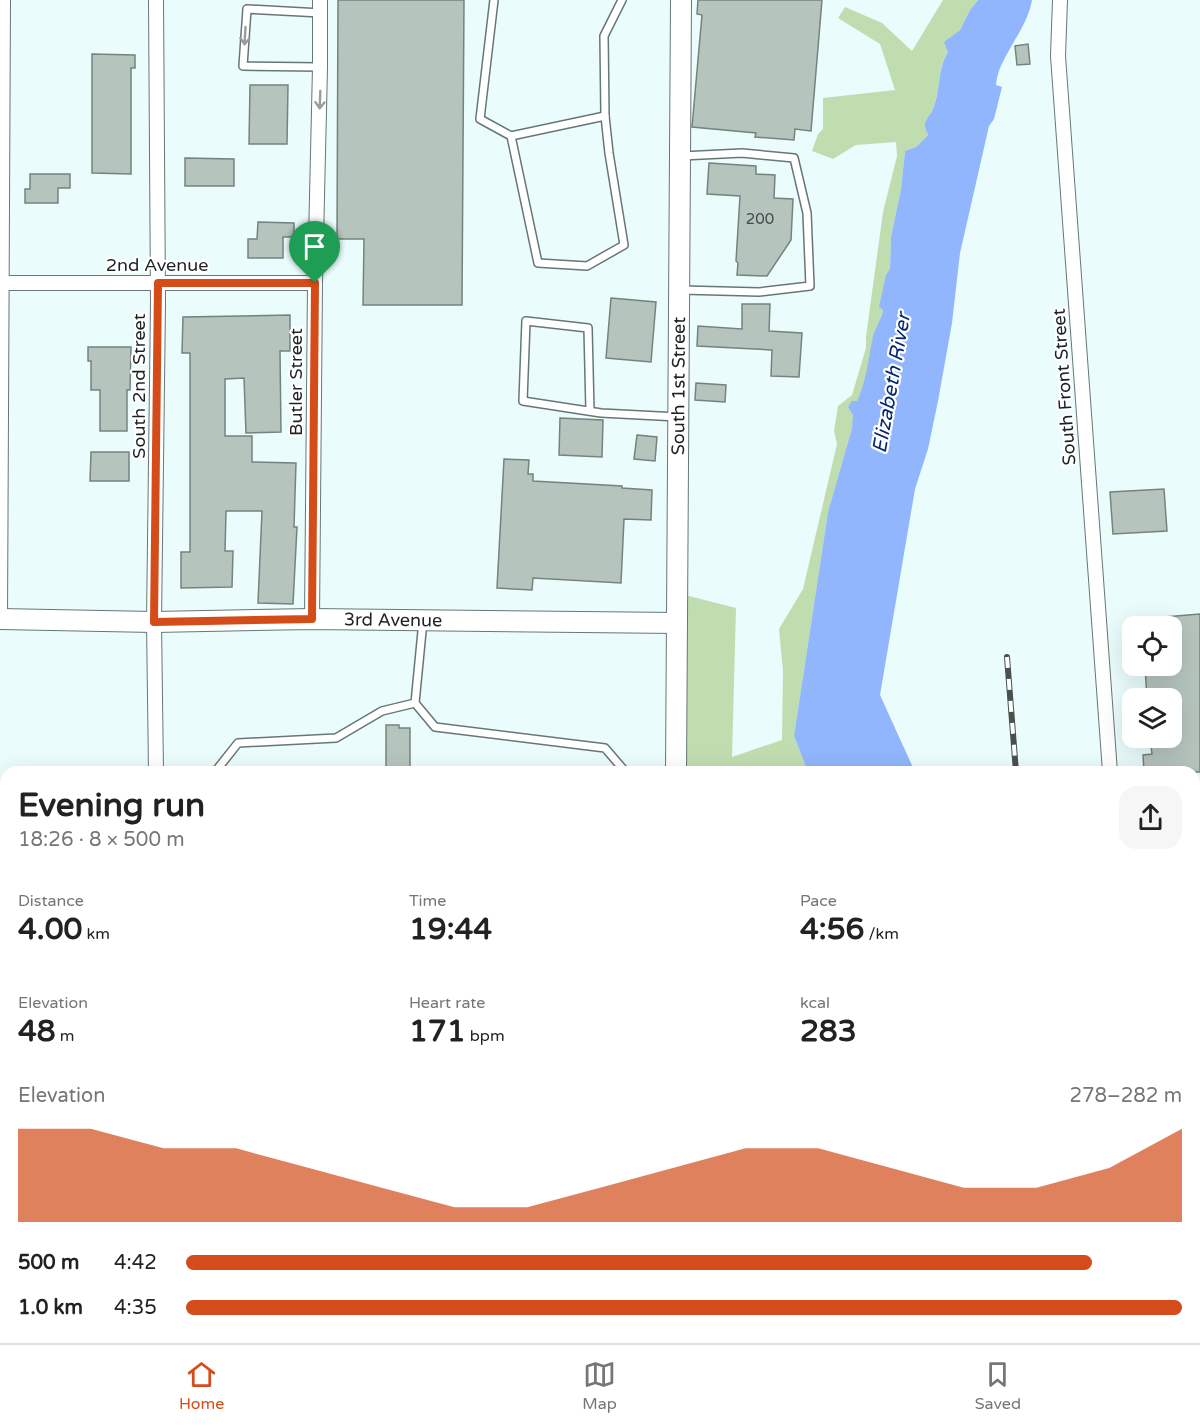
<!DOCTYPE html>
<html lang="en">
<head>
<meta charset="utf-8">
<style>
	body { margin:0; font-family:"Varela Round",sans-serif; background:#f6f6f6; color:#222; height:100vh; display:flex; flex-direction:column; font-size:22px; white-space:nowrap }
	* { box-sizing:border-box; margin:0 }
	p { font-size:20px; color:#767676 }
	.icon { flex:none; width:33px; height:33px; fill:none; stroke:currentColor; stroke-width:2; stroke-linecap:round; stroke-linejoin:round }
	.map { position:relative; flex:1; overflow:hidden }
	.sheet { position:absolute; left:0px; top:766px; width:1200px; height:578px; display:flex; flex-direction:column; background:#fff; border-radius:18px 18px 0 0; box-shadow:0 6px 24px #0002 }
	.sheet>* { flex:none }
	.buttons { position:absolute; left:1122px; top:616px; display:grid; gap:12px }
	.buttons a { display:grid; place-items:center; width:60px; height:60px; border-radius:12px; background:#fff; box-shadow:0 6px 24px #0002; font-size:30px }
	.pin { position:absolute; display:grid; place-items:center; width:51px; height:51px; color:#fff; margin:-62px -26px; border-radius:50% 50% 50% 0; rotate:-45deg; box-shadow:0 0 6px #0007 }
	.pin .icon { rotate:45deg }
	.round { display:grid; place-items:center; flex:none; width:63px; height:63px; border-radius:18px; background:#f6f6f6 }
	.overview { display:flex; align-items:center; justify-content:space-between; height:102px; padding:0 18px }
	h1 { font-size:33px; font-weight:700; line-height:45px }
	.stats { display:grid; grid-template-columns:repeat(3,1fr); gap:9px; height:102px; padding:6px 18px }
	.stats div { display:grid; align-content:center }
	.stats b { font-size:30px; font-weight:700 }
	.stats small { font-size:16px; font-weight:400 }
	.stats p { font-size:16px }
	.chart { height:168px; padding:12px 18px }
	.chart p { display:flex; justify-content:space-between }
	.chart svg { width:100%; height:108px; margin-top:6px; fill:#d34c19; opacity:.7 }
	ul { padding:0 18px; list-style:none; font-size:20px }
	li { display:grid; grid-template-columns:96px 72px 1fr; align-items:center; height:45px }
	li i { height:15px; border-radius:8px; background:#d34c19 }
	.menu { display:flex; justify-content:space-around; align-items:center; height:84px; border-top:2px solid #e0e0e0; background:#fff; font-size:16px; color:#767676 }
	.menu a { display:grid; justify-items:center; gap:3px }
	.menu .on { color:#d34c19 }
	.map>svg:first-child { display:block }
	.green { fill:#c0ddb0 }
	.water { fill:#91b6fd }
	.building { fill:#b6c4be; stroke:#76837d; stroke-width:1.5 }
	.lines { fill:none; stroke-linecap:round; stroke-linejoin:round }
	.lane-casing { stroke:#677677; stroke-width:10 }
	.street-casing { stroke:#677677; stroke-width:16 }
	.secondary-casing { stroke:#677677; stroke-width:22 }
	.lane { stroke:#fff; stroke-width:7 }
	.street { stroke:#fff; stroke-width:14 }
	.secondary { stroke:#fff; stroke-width:20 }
	.rail-casing { stroke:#485050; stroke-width:6 }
	.rail { stroke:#fff; stroke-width:4; stroke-dasharray:11; stroke-linecap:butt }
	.oneway { stroke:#999c9c }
	.route-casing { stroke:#fff; stroke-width:12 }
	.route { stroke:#d34c19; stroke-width:8 }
	.labels { text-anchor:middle; stroke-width:4.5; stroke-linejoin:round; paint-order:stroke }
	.number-label { font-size:15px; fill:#434b4a }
	.street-label { font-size:18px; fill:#1d2323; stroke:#fff }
	.water-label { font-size:20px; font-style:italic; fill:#042674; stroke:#fff }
</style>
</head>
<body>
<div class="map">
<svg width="1200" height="1343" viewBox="0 0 1200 1343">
	<rect width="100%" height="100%" fill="#eafcfc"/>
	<g class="green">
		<path d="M943 0H978L970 10 960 30 945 42 948 52C937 68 941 90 933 109 931 115 924 119 925 126 925 129 927 132 928 135L916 147 905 151 901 189 891 237 890 270 883 310 873 339 864 387 857 401 852 428 828 512 794 736 808 772H679L681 594 736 608 732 757 782 740 783 671 779 629 803 589 837 444 834 431 838 406 852 395 866 348V337L883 212 897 156 896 142 856 145 833 159 812 151 818 134 823 129V98L895 90 880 44 838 18 845 7 882 23 912 51Z"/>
		<path d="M362 1338 426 1340 433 1338H723L726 1343H329Z"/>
	</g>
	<g class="water">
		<path d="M978 0H1032C1027 31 998 57 996 85L1002 87 994 119 989 126 960 253 952 323 938 401 928 449 915 489 880 695 915 772H808L794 736 828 512 852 428 853 415 848 407 852 401H857C867 380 868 359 873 336 876 327 881 319 883 310L879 307 886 275 890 269 891 237 901 189 905 151 916 147 928 135C927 132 925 129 925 126 924 119 931 115 933 109 941 90 937 69 948 52L944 42 960 30 970 10Z"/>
		<path d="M0 1279 6 1280V1338H362L329 1343H0Z"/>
	</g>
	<g class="building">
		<path d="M338 0H464L462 305H363L364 239H337Z"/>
		<path d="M698 0H822L811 131 795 129 794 140 755 137 756 133 692 127 702 15 697 14Z"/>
		<path d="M1028 44 1030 64 1017 65 1015 46Z"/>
		<path d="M92 54 135 55V68H131V174L92 173Z"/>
		<path d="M250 85H288L287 144H249Z"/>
		<path d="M185 158 234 159V186H185Z"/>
		<path d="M709 163 756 166V174L775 175 774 198 793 199 791 240 767 276 737 275 738 263 736 261 740 196 707 194Z"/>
		<path d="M30 174H70V188H58V203H25V189H30Z"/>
		<path d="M258 222 294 223V237H283V258H248V239H257Z"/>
		<path d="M611 298 656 302 651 362 606 358Z"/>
		<path d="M742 304H770L769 331 802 333 799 377 771 376 772 350 697 346 698 326 742 329Z"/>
		<path d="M290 315V351H280L281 432 246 433 244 378 225 379V436H252V462L296 463 294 527H297L293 604 258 603 262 511H226L225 551H233L232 587 181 588V552H190V353H182L183 317Z"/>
		<path d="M88 347H131L130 390H127V431H100V390H91V361H88Z"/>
		<path d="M696 383 726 385 725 402 695 400Z"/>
		<path d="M560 418 603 420 602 457 559 455Z"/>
		<path d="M637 435 657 437 655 461 634 459Z"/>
		<path d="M91 452H129V481H90Z"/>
		<path d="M504 459 529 460 528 474H533V481L622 486V488L652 490 651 520 624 519 621 583 533 578 532 590 497 588Z"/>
		<path d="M1164 489 1167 531 1113 534 1110 492Z"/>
		<path d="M1200 614V772H1144L1143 755 1152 754 1150 738H1172V699H1147L1145 666H1172V627H1142L1141 619Z"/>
		<path d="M386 725H399V728H410V772H386Z"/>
	</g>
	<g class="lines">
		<defs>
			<g id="lane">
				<path d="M494 0 480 119 511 136 538 263 587 266 624 245 609 153 605 116 604 36 622 0"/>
				<path d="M320 67 243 66 247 9 321 13"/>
				<path d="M511 136 605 116"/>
				<path d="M682 290 759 292 810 286 807 213 794 158 742 153 682 156"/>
				<path d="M590 411 588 328 526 321 523 401 601 413 678 417"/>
				<path d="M423 621 415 703 435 727 605 748 623 769V772"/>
				<path d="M215 772 238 743 336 738 382 711 415 703"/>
				<path d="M0 854H6"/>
			</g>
			<g id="street">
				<path d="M1060 0 1058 56 1110 772"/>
				<path d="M0 283H315"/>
				<path d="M0 619 3 0"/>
				<path d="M312 619 315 283 320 67V0"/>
				<path d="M156 772 154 622 158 303 156 0"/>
				<path d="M1179 1338 1180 1343"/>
			</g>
			<g id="secondary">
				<path id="s1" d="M0 619 154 622 312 619 677 623"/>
				<path id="s2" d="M676 772 681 0"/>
				<path d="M741 1338 744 1343"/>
			</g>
		</defs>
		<use href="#lane" class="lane-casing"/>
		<use href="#street" class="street-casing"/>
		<use href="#secondary" class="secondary-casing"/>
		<use href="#lane" class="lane"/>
		<use href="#street" class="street"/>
		<use href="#secondary" class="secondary"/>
		<defs>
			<g id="rail">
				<path d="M1007 657 1016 772"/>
				<path d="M1194 859 1200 858"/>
				<path d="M1089 1338 1090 1343"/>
			</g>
		</defs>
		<use href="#rail" class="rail-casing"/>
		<use href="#rail" class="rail"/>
	</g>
	<defs><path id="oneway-shaft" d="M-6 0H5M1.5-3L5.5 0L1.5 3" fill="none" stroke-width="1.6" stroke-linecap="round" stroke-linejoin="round" transform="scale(1.5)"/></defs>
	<g class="oneway">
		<use href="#oneway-shaft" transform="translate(245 36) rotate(93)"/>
		<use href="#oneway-shaft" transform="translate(320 100) rotate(92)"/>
	</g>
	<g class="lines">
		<defs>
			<path id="route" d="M158 283H315L312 619 154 622Z"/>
		</defs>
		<use href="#route" class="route-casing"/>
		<use href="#route" class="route"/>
	</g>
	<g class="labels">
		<g class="number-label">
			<text x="760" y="224">200</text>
		</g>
		<g class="street-label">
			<text x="157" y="271">2nd Avenue</text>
			<text transform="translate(296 382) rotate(-90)" y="6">Butler Street</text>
			<text transform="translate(139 386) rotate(-90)" y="6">South 2nd Street</text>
			<text dy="6" stroke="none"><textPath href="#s2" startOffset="386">South 1st Street</textPath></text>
			<text transform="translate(1064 387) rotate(-94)" y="6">South Front Street</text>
			<text dy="6" stroke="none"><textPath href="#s1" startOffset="393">3rd Avenue</textPath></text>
		</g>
		<g class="water-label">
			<text transform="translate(891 383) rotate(-80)" y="7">Elizabeth River</text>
		</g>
	</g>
</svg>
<div class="buttons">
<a><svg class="icon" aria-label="locate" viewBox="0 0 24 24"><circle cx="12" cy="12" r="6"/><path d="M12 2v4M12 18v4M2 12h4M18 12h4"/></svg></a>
<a><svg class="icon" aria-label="layers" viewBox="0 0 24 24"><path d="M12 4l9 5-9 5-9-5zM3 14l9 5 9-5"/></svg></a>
</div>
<div class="pin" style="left:315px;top:283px;background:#1e9e55"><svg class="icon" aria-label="arrive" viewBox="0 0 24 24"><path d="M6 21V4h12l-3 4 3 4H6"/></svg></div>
<section class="sheet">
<div class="overview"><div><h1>Evening run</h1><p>18:26 · 8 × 500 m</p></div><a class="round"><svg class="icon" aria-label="share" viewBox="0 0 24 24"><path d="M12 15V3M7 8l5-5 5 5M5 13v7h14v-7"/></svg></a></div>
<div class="stats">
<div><p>Distance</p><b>4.00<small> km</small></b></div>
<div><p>Time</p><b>19:44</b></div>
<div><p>Pace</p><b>4:56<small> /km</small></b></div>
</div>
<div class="stats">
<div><p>Elevation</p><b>48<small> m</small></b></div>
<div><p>Heart rate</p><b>171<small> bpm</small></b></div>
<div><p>kcal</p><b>283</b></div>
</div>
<div class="chart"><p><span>Elevation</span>278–282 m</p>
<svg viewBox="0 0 160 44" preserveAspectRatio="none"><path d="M0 44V6L10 6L20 14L30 14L40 22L50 30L60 38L70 38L80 30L90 22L100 14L110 14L120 22L130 30L140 30L150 22L160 6V44z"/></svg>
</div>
<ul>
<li><b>500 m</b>4:42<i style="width:91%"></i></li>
<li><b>1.0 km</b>4:35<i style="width:100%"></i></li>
</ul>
</section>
</div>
<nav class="menu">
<a class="on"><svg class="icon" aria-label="home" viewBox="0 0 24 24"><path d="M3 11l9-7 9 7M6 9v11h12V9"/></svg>Home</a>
<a><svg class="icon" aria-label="map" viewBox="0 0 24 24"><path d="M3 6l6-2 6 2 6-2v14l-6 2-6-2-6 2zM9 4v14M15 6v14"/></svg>Map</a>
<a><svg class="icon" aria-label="saved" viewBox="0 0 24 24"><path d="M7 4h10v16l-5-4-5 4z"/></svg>Saved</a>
</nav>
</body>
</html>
